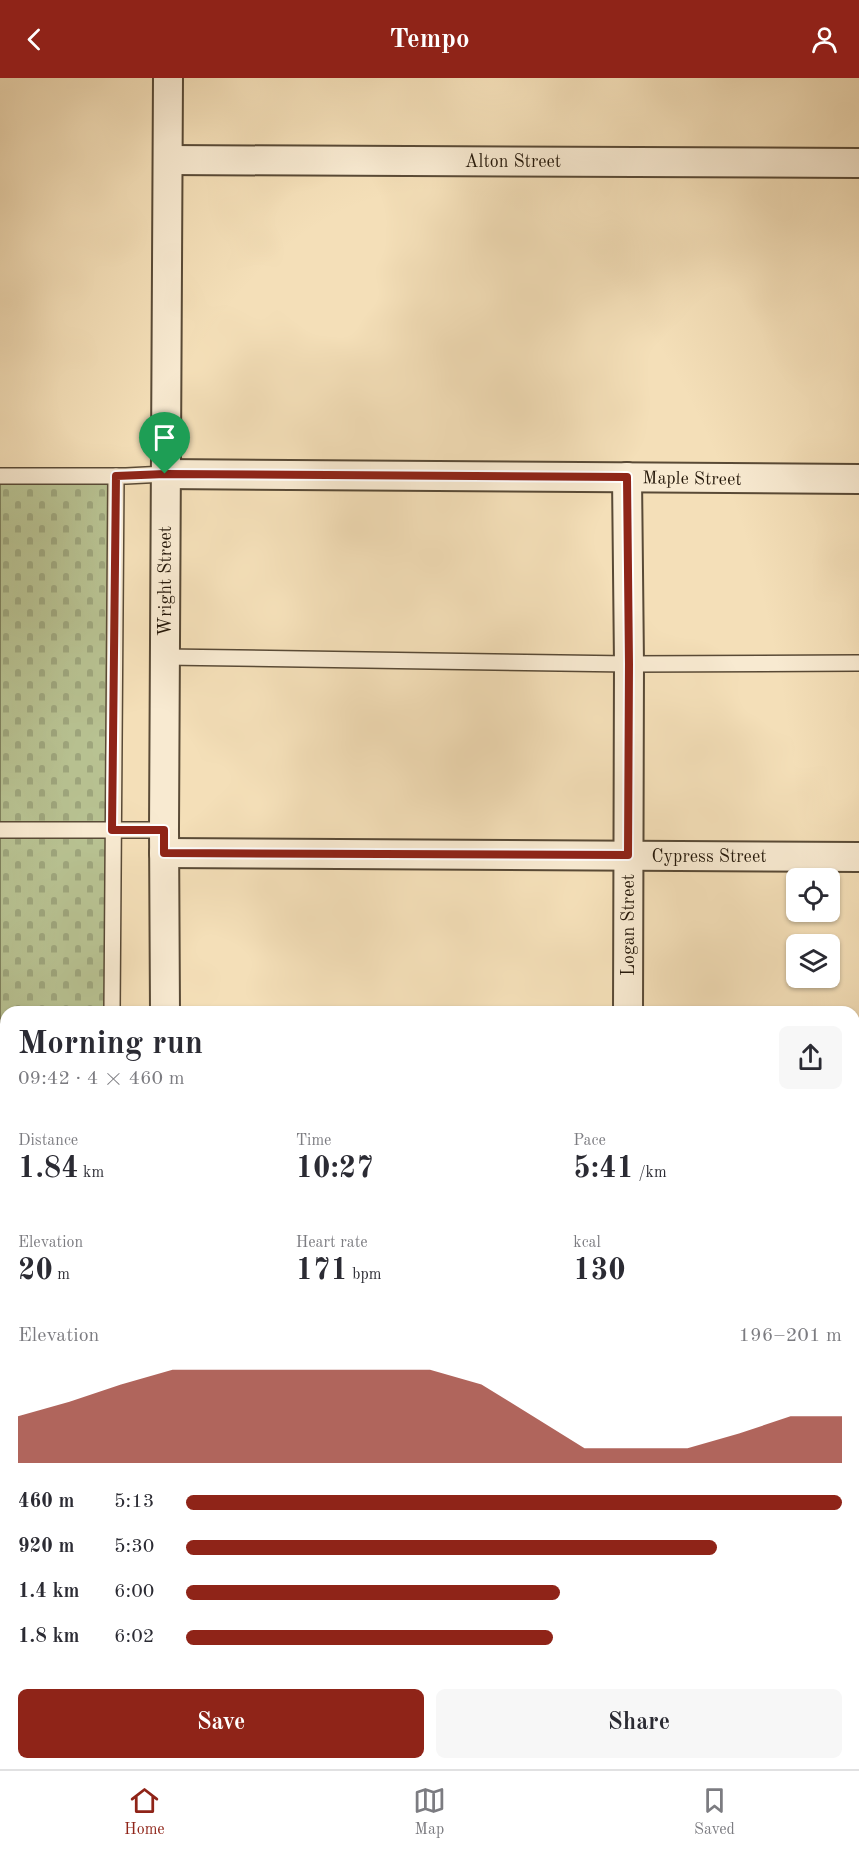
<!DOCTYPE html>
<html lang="en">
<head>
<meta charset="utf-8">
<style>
	body { margin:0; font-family:"Old Standard TT",serif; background:#f7f7f7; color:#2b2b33; height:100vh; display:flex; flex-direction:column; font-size:22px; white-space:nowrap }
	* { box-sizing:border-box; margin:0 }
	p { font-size:20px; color:#7c7c81 }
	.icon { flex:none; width:33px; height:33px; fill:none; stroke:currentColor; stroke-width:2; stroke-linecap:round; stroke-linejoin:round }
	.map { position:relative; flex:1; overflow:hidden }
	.side { position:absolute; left:0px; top:928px; width:860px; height:764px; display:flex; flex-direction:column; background:#fff; border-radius:18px 18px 0 0; box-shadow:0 2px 4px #0004 }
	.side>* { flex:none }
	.controls { position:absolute; left:786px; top:790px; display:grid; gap:12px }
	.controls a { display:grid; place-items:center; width:54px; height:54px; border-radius:9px; background:#fff; box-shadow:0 2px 4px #0004; font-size:30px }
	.pin { position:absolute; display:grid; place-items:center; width:51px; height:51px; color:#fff; margin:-62px -26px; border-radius:50% 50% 50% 0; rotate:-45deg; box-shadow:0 0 6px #0007 }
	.pin .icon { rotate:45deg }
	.round { display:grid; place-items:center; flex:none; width:63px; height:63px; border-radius:9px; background:#f7f7f7 }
	.head { display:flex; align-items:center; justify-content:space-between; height:102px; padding:0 18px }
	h1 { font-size:33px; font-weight:700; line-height:45px }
	.figures { display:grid; grid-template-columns:repeat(3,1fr); gap:9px; height:102px; padding:6px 18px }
	.figures div { display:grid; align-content:center }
	.figures b { font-size:30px; font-weight:700 }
	.figures small { font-size:16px; font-weight:400 }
	.figures p { font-size:16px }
	.chart { height:168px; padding:12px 18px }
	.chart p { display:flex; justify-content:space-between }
	.chart svg { width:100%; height:108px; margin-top:6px; fill:#8f2418; opacity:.7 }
	.action { display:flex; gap:12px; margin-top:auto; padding:12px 18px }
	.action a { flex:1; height:69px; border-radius:9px; background:#8f2418; color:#fff; font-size:24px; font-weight:700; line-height:69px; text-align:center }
	.action a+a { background:#f7f7f7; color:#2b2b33 }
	ul { padding:0 18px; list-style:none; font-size:20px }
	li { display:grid; grid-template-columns:96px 72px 1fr; align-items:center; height:45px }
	li i { height:15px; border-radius:8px; background:#8f2418 }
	header { display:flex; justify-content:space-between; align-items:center; height:78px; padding:0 18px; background:#8f2418; color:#fff; font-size:27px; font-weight:700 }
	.menu { display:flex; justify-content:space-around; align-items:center; height:84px; border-top:2px solid #e1e1e2; background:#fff; font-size:16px; color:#7c7c81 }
	.menu a { display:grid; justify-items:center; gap:3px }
	.menu .selected { color:#8f2418 }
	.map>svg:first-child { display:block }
	.cemetery { fill:url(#cemetery-stones); stroke:#6e6d4e; stroke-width:1.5 }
	.building { fill:url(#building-back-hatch); stroke:#25180a; stroke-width:1.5 }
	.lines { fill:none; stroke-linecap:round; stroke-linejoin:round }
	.service-casing { stroke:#594a36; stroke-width:18 }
	.minor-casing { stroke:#594a36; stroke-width:32 }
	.secondary-casing { stroke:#25180a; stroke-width:36 }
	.service { stroke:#f8ead1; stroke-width:15 }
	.minor { stroke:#f8ead1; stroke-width:28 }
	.secondary { stroke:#f8ead1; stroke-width:33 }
	.route-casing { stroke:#fff; stroke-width:12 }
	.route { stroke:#8f2418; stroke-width:8 }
	.labels { text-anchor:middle; stroke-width:6; stroke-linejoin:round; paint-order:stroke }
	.street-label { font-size:18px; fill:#25180a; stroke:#f8ead1 }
</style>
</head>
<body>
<header><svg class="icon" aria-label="back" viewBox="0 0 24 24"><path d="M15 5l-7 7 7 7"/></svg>Tempo<svg class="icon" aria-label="person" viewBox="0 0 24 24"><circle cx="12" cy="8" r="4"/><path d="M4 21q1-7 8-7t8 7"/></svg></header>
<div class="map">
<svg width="859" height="1691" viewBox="0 0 859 1691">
	<defs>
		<pattern id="cemetery-stones" width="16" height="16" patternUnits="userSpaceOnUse" patternTransform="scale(1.5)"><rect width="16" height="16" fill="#b8c292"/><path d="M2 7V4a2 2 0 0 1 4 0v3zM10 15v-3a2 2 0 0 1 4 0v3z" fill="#9ea67d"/></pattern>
		<pattern id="building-back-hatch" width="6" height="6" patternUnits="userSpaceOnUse" patternTransform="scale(1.5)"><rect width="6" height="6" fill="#e3b188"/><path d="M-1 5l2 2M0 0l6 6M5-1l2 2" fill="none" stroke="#c39874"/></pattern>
	</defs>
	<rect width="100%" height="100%" fill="#f4dfb8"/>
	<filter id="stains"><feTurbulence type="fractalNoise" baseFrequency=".00333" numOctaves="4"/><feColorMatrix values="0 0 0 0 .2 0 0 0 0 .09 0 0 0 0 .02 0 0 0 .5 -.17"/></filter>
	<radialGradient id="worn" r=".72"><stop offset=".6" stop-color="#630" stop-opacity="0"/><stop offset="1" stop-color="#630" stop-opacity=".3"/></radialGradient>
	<path class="cemetery" d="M0 396 120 397 118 934H6V1109H0Z"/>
	<g class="building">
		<path d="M6 1234V1312L1 1314 0 1237Z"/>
		<rect x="0" y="1326" width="6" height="25"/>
		<rect x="0" y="1393" width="6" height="56"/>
		<rect x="0" y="1466" width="6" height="24"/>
		<path d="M0 1612 6 1613V1656H0Z"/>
	</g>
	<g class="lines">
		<defs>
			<g id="service">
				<path d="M0 398H126L165 396"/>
				<path d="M165 579 629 586 859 585"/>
				<path d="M0 752H164"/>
				<path d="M112 934 116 398"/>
				<path d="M854 970H859"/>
				<path d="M0 1105H6"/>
				<path d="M0 1361H6"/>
				<path d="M854 1363H859"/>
				<path d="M0 1505H6"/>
			</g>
			<g id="minor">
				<path d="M168 82 859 85"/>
				<path d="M165 396 859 401"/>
				<path d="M627 399 629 586 628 934"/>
				<path d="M164 775 859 779"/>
				<path d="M165 934 164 752 168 0"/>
				<path d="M854 1561H859"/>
				<path d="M168 1686V1691"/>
				<path d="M628 1691V1686"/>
			</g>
			<g id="secondary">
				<path d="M0 1158H6"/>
				<path d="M854 1164H859"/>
			</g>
		</defs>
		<use href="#service" class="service-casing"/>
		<use href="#minor" class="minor-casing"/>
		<use href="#secondary" class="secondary-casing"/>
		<use href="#service" class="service"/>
		<use href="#minor" class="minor"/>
		<use href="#secondary" class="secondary"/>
	</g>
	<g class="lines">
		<defs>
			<path id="route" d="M165 396 627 399 629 586 628 777 164 775V752H112L116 398Z"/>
		</defs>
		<use href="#route" class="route-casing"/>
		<use href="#route" class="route"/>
	</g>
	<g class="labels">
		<g class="street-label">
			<text x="513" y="89">Alton Street</text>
			<text transform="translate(692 400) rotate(1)" y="6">Maple Street</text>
			<text transform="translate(165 503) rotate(-90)" y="6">Wright Street</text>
			<text x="709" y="784">Cypress Street</text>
			<text transform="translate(628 847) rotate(-90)" y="6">Logan Street</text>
		</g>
	</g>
	<rect width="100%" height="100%" filter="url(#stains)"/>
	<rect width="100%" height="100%" fill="url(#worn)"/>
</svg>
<div class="controls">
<a><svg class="icon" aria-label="locate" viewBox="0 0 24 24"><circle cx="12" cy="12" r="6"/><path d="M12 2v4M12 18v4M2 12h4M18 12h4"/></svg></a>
<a><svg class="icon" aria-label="layers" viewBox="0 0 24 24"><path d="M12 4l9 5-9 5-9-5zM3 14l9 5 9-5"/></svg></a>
</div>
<div class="pin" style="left:165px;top:396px;background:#1e9e55"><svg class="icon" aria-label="arrive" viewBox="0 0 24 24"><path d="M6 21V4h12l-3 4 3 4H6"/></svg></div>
<section class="side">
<div class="head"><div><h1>Morning run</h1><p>09:42 · 4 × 460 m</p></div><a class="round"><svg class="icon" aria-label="share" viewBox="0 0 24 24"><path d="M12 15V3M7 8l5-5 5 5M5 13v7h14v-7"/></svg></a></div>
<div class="figures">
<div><p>Distance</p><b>1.84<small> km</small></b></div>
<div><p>Time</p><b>10:27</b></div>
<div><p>Pace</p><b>5:41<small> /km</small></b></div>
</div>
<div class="figures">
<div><p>Elevation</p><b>20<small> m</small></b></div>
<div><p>Heart rate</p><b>171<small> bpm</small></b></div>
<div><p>kcal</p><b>130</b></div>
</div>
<div class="chart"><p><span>Elevation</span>196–201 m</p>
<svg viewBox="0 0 160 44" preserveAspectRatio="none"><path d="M0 44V25L10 19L20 12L30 6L40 6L50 6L60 6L70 6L80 6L90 12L100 25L110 38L120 38L130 38L140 32L150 25L160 25V44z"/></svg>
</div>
<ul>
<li><b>460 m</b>5:13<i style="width:100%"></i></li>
<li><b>920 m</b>5:30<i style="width:81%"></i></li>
<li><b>1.4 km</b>6:00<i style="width:57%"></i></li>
<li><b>1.8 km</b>6:02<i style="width:56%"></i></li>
</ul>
<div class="action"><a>Save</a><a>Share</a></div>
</section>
</div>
<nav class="menu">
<a class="selected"><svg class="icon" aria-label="home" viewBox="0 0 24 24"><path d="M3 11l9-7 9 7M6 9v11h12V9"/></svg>Home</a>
<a><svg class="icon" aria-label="map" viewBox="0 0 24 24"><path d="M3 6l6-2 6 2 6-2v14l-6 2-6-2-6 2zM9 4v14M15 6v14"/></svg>Map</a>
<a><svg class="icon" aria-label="saved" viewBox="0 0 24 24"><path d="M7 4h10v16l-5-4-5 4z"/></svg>Saved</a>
</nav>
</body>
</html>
